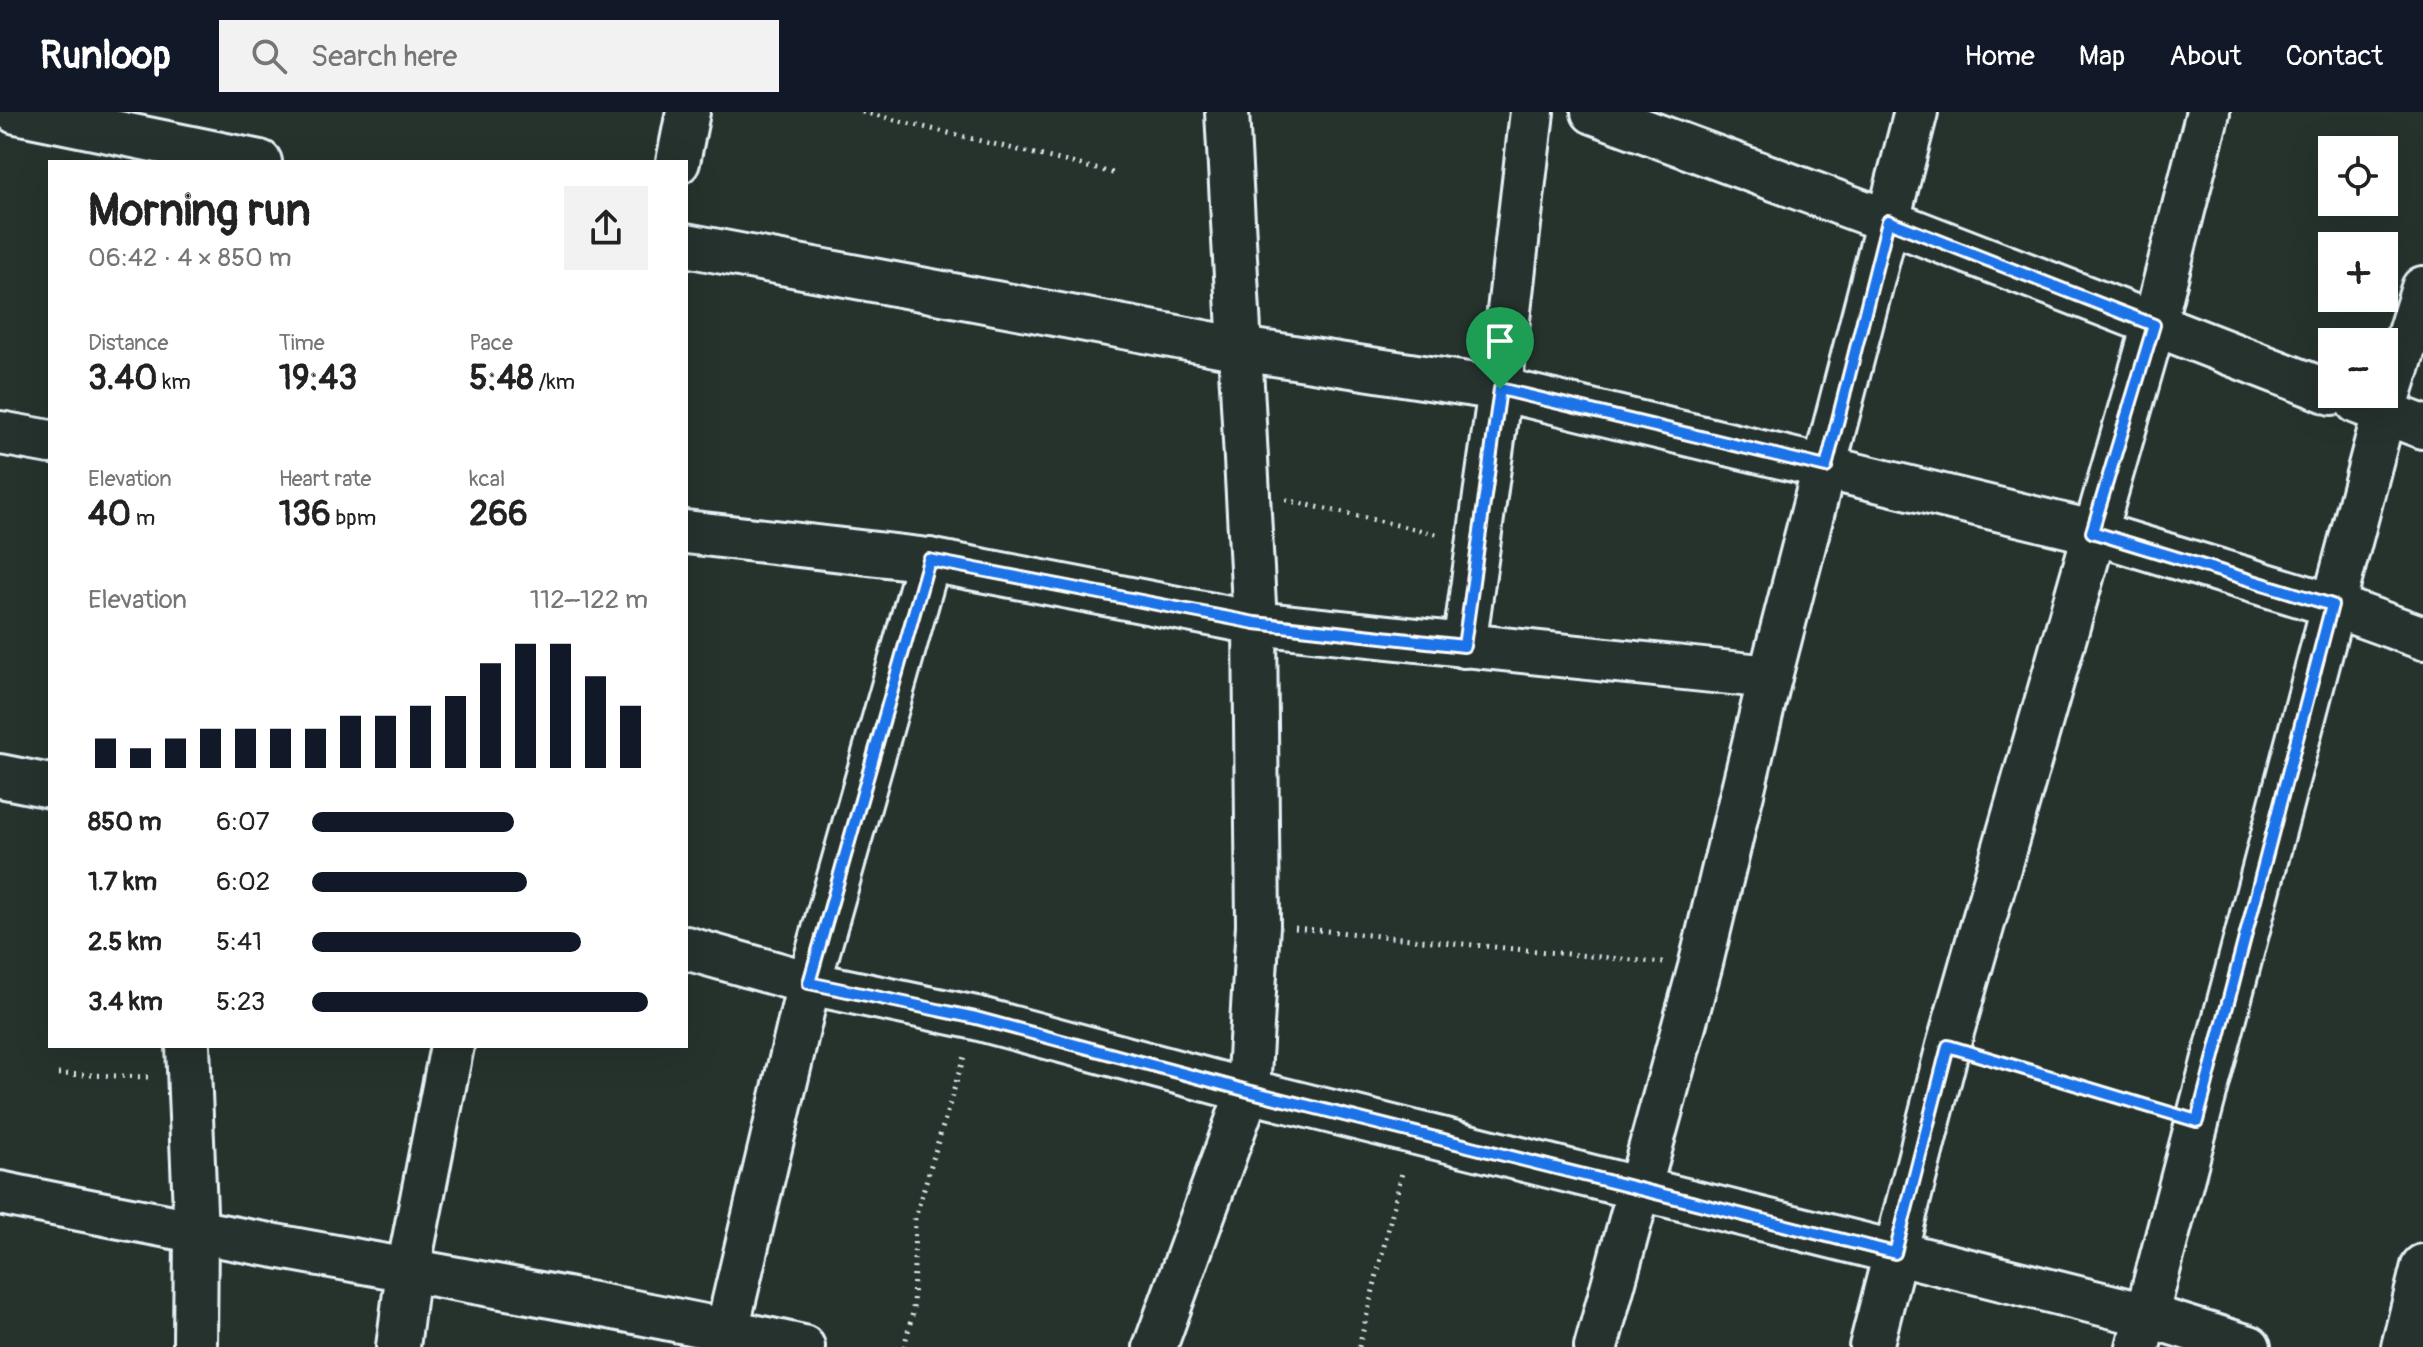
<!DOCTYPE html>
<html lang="en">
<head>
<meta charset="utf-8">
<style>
	body { margin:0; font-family:Pangolin,sans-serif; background:#f2f2f2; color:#222; height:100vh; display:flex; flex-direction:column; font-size:30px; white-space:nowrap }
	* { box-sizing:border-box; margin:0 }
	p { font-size:26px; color:#767676 }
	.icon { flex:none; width:44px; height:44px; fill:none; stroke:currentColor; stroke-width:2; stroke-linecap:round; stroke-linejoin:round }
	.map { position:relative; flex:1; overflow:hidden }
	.side { position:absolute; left:48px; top:48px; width:640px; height:888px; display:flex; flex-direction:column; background:#fff; border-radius:0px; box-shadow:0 8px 32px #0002 }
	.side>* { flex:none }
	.controls { position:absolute; left:2318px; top:24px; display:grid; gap:16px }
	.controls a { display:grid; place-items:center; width:80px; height:80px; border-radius:0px; background:#fff; box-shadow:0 8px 32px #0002; font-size:40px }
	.pin { position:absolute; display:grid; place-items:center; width:68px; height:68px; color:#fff; margin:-82px -34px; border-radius:50% 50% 50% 0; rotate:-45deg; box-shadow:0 0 8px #0007 }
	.pin .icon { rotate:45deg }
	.round { display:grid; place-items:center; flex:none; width:84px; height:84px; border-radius:0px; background:#f2f2f2 }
	.headline { display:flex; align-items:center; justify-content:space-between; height:136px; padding:0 40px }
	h1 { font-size:44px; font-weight:700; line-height:60px }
	.stats { display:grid; grid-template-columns:repeat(3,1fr); gap:12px; height:136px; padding:8px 40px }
	.stats div { display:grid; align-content:center }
	.stats b { font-size:34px; font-weight:700 }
	.stats small { font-size:22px; font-weight:400 }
	.stats p { font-size:22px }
	.chart { height:224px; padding:16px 40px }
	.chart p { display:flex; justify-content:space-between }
	.chart svg { width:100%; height:144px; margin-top:8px; stroke:#111827; stroke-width:6 }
	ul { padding:0 40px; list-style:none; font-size:26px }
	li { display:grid; grid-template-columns:128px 96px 1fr; align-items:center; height:60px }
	li i { height:20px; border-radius:10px; background:#111827 }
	header { display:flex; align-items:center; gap:48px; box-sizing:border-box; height:112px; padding:0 40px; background:#111827; color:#fff }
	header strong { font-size:38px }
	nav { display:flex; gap:44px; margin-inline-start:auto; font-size:28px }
	.search { width:560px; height:72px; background:#f2f2f2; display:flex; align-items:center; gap:20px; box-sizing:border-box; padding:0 28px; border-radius:0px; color:#767676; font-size:30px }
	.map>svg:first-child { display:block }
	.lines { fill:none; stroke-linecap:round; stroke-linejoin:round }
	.minor-casing { stroke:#e8f1f8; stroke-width:48 }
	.path { stroke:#e8f1f8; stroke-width:5; stroke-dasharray:2 6; stroke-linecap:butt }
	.minor { stroke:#26332d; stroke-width:42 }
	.route-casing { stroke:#fff; stroke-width:16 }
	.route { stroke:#1a73e8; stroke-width:10 }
</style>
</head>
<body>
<header>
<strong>Runloop</strong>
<div class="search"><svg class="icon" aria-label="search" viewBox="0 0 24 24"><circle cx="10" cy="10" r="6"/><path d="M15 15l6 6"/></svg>Search here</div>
<nav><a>Home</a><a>Map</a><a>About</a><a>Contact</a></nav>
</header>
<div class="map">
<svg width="2423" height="1235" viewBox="0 0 2423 1235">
	<rect width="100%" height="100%" fill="#26332d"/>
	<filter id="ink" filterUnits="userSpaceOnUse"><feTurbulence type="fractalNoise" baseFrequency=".0125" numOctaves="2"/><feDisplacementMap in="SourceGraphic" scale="16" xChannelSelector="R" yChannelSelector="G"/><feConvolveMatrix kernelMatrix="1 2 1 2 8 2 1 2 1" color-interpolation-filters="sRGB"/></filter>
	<g filter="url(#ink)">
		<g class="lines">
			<defs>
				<g id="minor">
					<path d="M16 0 260 50"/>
					<path d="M1593 0 1888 109 2332 281"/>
					<path d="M678 50 688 0"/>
					<path d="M686 133 1241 237 1500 277 2092 420 2332 493 2423 526"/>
					<path d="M2357 290 2423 315"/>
					<path d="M0 321 50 330"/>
					<path d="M686 420 929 448 1255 511 1770 565"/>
					<path d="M1464 534 1500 277 1532 0"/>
					<path d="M0 664 50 674"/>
					<path d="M686 836 809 871 976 906 1248 979 2146 1203 2249 1235"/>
					<path d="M188 934 196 1122 195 1235"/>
					<path d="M0 1081C267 1137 537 1176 803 1235"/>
					<path d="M398 1235 408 1158 452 934"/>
					<path d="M723 1235 809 871 929 448"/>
					<path d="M1155 1235 1248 979 1258 813 1255 511 1227 0"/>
					<path d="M1596 1235 1700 855 1770 565 1916 0"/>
					<path d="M1871 1235 1948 934 2154 213 2208 0"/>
					<path d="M2138 1235 2384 301 2423 176"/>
					<path d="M2403 1235 2423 1154"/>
				</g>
			</defs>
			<use href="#minor" class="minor-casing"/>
			<g class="path">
				<path d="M862 0 1117 62"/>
				<path d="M1286 388 1441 423"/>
				<path d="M1295 816 1663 851"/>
				<path d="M1984 944 2162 998"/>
				<path d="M58 962 149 965"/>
				<path d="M904 1235 913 1200 915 1106 965 941"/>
				<path d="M1359 1235 1403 1057"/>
			</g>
			<use href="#minor" class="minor"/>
		</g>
	</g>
	<g class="lines" filter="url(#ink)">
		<defs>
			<path id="route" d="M1888 109 2154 213 2092 420 2332 493 2197 1009 1948 934 1895 1141 1248 979 976 906 809 871 929 448 1255 511 1464 534 1500 277 1826 355Z"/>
		</defs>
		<use href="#route" class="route-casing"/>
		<use href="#route" class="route"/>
	</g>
</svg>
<div class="controls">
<a><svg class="icon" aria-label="locate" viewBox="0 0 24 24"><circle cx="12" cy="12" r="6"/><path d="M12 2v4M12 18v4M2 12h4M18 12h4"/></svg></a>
<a>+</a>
<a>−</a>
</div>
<div class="pin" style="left:1500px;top:277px;background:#1e9e55"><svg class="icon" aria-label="arrive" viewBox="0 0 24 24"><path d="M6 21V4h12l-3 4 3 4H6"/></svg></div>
<section class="side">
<div class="headline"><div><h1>Morning run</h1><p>06:42 · 4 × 850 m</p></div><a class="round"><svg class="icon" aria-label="share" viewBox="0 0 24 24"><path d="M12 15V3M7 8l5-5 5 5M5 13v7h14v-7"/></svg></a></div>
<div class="stats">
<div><p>Distance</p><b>3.40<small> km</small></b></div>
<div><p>Time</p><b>19:43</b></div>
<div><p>Pace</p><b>5:48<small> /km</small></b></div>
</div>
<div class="stats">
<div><p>Elevation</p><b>40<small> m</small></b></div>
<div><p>Heart rate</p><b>136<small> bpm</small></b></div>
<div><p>kcal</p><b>266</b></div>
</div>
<div class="chart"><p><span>Elevation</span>112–122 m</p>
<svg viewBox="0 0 160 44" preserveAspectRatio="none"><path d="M5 44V35M15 44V38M25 44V35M35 44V32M45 44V32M55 44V32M65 44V32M75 44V28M85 44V28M95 44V25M105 44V22M115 44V12M125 44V6M135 44V6M145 44V16M155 44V25"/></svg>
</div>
<ul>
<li><b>850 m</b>6:07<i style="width:60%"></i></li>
<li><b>1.7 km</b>6:02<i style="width:64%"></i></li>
<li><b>2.5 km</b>5:41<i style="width:80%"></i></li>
<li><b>3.4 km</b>5:23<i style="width:100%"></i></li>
</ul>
</section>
</div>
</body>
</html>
